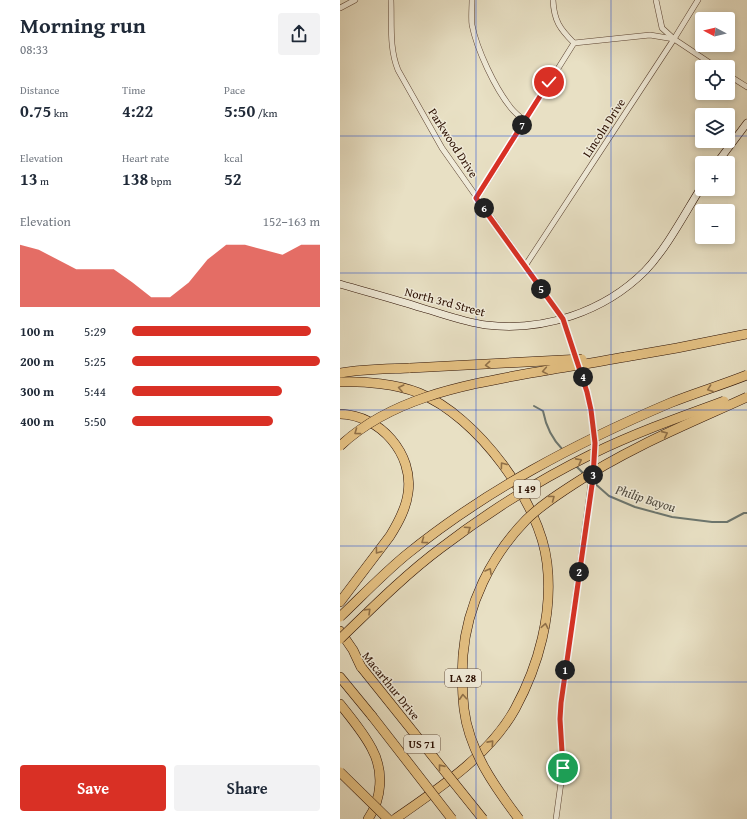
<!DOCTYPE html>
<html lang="en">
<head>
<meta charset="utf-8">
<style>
	body { margin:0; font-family:"Gentium Book Plus",serif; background:#f2f2f3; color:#1f2937; height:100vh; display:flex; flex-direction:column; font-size:15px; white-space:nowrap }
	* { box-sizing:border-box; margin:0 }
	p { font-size:13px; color:#747a83 }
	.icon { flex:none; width:22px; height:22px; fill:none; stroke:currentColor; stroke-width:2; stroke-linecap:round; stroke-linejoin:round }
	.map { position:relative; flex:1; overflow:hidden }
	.sheet { display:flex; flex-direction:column; background:#fff; width:340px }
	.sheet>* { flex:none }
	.needle { width:26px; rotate:277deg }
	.fabs { position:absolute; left:355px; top:12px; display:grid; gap:8px }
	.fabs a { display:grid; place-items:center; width:40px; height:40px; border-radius:4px; background:#fff; box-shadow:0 2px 6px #0003; font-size:20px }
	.pin { position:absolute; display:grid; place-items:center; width:34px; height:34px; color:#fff; margin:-17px; border:2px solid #fff; border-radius:50%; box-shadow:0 1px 4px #0007 }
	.km { position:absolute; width:20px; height:20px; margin:-10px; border-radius:50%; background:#222; color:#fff; font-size:11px; line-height:20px; text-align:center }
	.round { display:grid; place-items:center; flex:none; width:42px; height:42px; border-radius:4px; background:#f2f2f3 }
	.head { display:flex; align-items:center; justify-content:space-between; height:68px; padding:0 20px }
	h1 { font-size:22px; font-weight:600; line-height:30px }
	.figures { display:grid; grid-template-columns:repeat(3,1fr); gap:6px; height:68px; padding:4px 20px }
	.figures div { display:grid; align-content:center }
	.figures b { font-size:17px; font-weight:600 }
	.figures small { font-size:11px; font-weight:400 }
	.figures p { font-size:11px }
	.chart { height:112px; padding:8px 20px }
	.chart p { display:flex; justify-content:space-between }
	.chart svg { width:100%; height:72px; margin-top:4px; fill:#d93025; opacity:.7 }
	.button { display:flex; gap:8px; margin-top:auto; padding:8px 20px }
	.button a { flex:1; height:46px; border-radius:4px; background:#d93025; color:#fff; font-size:16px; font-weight:600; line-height:46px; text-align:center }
	.button a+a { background:#f2f2f3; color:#1f2937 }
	ul { padding:0 20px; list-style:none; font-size:13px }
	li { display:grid; grid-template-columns:64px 48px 1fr; align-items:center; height:30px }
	li i { height:10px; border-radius:5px; background:#d93025 }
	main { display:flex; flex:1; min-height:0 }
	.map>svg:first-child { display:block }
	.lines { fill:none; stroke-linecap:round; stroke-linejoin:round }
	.stream { stroke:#6c766f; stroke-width:2 }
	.minor-casing { stroke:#5a4231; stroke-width:6 }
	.secondary-casing { stroke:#2a0e00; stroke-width:8 }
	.motorway-casing { stroke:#2a0e00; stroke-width:10 }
	.minor { stroke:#f0ebd9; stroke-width:5 }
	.secondary { stroke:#f0ebd9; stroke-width:7 }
	.motorway { stroke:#e4c082; stroke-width:9 }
	.motorway-bridge-casing { stroke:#2a0e00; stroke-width:10; stroke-linecap:butt }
	.motorway-bridge { stroke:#e4c082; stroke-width:9 }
	.oneway { stroke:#907048 }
	.route-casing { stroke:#fff; stroke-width:8 }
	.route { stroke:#d93025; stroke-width:5 }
	.grid { fill:none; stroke:#1d4ed8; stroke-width:1; stroke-opacity:0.55 }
	.labels { text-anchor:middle; stroke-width:3; stroke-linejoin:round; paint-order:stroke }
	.shield { fill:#f0ebd9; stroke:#655041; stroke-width:1 }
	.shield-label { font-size:11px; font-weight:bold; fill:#2a0e00 }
	.street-label { font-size:12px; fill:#2a0e00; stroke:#f0ebd9 }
	.water-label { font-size:13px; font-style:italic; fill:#504b41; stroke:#f0ebd9 }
</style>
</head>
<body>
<main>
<section class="sheet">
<div class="head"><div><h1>Morning run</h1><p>08:33</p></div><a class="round"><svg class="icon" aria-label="share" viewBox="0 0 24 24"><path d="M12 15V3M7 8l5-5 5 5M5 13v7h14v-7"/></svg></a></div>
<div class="figures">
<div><p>Distance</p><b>0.75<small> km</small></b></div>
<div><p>Time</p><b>4:22</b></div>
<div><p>Pace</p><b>5:50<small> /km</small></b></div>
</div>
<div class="figures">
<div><p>Elevation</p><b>13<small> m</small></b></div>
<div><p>Heart rate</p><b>138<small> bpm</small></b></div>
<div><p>kcal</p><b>52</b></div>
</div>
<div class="chart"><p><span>Elevation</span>152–163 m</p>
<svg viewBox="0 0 160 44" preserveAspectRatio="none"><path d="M0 44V6L10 9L20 15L30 21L40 21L50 21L60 29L70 38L80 38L90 29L100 15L110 6L120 6L130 9L140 12L150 6L160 6V44z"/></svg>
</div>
<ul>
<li><b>100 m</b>5:29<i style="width:95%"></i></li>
<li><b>200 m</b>5:25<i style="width:100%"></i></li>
<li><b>300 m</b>5:44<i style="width:80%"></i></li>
<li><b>400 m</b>5:50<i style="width:75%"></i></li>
</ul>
<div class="button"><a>Save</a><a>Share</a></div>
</section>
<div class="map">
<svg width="407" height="819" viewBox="0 0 407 819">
	<rect width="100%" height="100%" fill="#e8e0c4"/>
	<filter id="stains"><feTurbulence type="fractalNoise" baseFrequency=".005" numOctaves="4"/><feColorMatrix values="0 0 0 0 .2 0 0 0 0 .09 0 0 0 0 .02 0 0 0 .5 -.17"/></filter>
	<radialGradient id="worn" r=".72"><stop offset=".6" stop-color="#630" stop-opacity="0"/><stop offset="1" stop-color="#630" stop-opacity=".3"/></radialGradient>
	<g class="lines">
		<g class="stream">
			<path d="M194 406 203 411C206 427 212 439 223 450"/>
			<path d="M236 466 244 474"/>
			<path d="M252 481 269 496 295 507 332 517 372 522H387L404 513H407"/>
		</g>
		<defs>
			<g id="minor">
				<path d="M51 0C52 24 49 48 58 70L102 148 223 319 247 392 253 425 255 443 254 462 221 703 220 719 223 768 216 819"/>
				<path d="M132 0C132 8 131 17 132 25 137 50 155 88 171 108 175 113 180 117 185 121"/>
				<path d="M213 0C214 21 220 29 234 43"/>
				<path d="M316 0 322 28 334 39"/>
				<path d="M0 8 15 0"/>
				<path d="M234 43 310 35 334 39 376 67"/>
				<path d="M388 75 407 87"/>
				<path d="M137 198 234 43"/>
				<path d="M185 266 334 39 358 0"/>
			</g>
			<g id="secondary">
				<path d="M377 163 407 123"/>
				<path d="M0 284C27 292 54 299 82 308 103 314 124 322 146 325 203 332 264 312 305 271 327 248 345 213 362 186"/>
			</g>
			<g id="motorway">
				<path d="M285 357 337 348 407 334"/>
				<path d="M0 373C23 369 47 369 70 368"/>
				<path d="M0 382C24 381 57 384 79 393 137 416 200 502 207 563 213 613 199 665 175 709 149 756 98 789 55 819"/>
				<path d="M0 414C40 415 74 454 68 493 66 509 58 523 50 536L0 602"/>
				<path d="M0 631 13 650 21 667"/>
				<path d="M0 677 32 716"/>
				<path d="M0 704C11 718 24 733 32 749 44 771 42 799 28 819"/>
			</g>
		</defs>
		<use href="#minor" class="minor-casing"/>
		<use href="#secondary" class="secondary-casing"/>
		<use href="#motorway" class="motorway-casing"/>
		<use href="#minor" class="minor"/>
		<use href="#secondary" class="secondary"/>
		<use href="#motorway" class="motorway"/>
		<defs>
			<g id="motorway-bridge">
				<path d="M70 368 242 359"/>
				<path d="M0 446C50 399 120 386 185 374 219 368 252 363 285 357"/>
				<path d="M0 617C22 596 43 574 66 555 146 490 236 443 330 403 355 393 382 385 407 375"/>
				<path d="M0 639C32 608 66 574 101 548 148 512 199 480 252 454 295 433 340 417 384 401"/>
				<path d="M22 668 143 819"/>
				<path d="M32 716 112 819"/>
				<path d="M0 772 48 819"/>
				<path d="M179 819C155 787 129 751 124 709 122 692 122 673 123 655 127 605 151 556 186 520 200 506 217 495 234 484 288 448 348 424 407 397"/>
			</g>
		</defs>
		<use href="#motorway-bridge" class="motorway-bridge-casing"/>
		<use href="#motorway-bridge" class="motorway-bridge"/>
	</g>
	<defs><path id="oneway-chevron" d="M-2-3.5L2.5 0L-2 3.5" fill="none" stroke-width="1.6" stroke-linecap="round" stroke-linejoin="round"/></defs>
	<g class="oneway">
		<use href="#oneway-chevron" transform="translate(148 365) rotate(175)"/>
		<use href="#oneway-chevron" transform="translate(205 371) rotate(170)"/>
		<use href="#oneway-chevron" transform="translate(61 388) rotate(-167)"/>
		<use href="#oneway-chevron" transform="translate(370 389) rotate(160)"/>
		<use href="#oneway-chevron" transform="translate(17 432) rotate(144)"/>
		<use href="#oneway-chevron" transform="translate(325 434) rotate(-24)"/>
		<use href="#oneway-chevron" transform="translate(239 461) rotate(-28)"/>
		<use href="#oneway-chevron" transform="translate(163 465) rotate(-126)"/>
		<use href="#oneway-chevron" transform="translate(212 498) rotate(-37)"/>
		<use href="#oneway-chevron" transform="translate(128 529) rotate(-34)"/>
		<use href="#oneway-chevron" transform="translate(84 541) rotate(144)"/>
		<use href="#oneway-chevron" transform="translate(38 551) rotate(127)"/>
		<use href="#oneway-chevron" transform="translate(149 571) rotate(-61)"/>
		<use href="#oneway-chevron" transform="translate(28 611) rotate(-44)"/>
		<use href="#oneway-chevron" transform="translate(205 626) rotate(-79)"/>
		<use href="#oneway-chevron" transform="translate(123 697) rotate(-94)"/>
		<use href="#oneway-chevron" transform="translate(151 743) rotate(-48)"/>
		<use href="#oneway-chevron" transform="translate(101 767) rotate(-129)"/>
	</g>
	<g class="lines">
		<defs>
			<path id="route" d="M209 82 136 198 223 319 247 392 251 410 255 443 253 478 221 703 220 719 223 768"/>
		</defs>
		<use href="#route" class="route-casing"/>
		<use href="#route" class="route"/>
	</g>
	<path class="grid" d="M136 0V819M271 0V819M0 136H362M388 136H407M0 273H407M0 410H407M0 546H407M0 682H407"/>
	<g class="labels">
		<g class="shield">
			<rect x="174" y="480" width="26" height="18" rx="3"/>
			<rect x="105" y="669" width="36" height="18" rx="3"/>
			<rect x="64" y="735" width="36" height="18" rx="3"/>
		</g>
		<g class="shield-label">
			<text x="187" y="493">I 49</text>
			<text x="123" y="682">LA 28</text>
			<text x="82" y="748">US 71</text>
		</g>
		<g class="street-label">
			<text transform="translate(264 128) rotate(-57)" y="4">Lincoln Drive</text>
			<text transform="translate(113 143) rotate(57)" y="4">Parkwood Drive</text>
			<text transform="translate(105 302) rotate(15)" y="4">North 3rd Street</text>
			<text transform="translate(51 686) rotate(51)" y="4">Macarthur Drive</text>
		</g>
		<g class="water-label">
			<text transform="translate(306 498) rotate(18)" y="5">Philip Bayou</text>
		</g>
	</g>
	<rect width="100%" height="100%" filter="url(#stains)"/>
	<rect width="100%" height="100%" fill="url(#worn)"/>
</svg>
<div class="fabs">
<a><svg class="needle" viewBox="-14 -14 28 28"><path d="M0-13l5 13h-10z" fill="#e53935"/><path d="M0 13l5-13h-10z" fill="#747a83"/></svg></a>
<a><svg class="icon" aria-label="locate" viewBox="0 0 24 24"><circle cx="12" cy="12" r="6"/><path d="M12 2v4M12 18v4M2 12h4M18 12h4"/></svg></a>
<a><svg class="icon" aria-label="layers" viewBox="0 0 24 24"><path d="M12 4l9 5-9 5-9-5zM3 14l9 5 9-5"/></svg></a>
<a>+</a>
<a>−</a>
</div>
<div class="pin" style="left:223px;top:768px;background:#1e9e55"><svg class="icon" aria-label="arrive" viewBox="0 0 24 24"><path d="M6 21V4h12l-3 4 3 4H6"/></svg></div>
<div class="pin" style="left:209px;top:82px;background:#d93025"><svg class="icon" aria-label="check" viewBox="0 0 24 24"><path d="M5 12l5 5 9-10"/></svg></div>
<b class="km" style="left:225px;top:670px">1</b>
<b class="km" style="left:239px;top:572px">2</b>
<b class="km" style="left:253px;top:475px">3</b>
<b class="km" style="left:243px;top:377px">4</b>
<b class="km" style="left:201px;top:289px">5</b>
<b class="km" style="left:144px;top:208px">6</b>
<b class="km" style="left:182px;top:125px">7</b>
</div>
</main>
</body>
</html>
